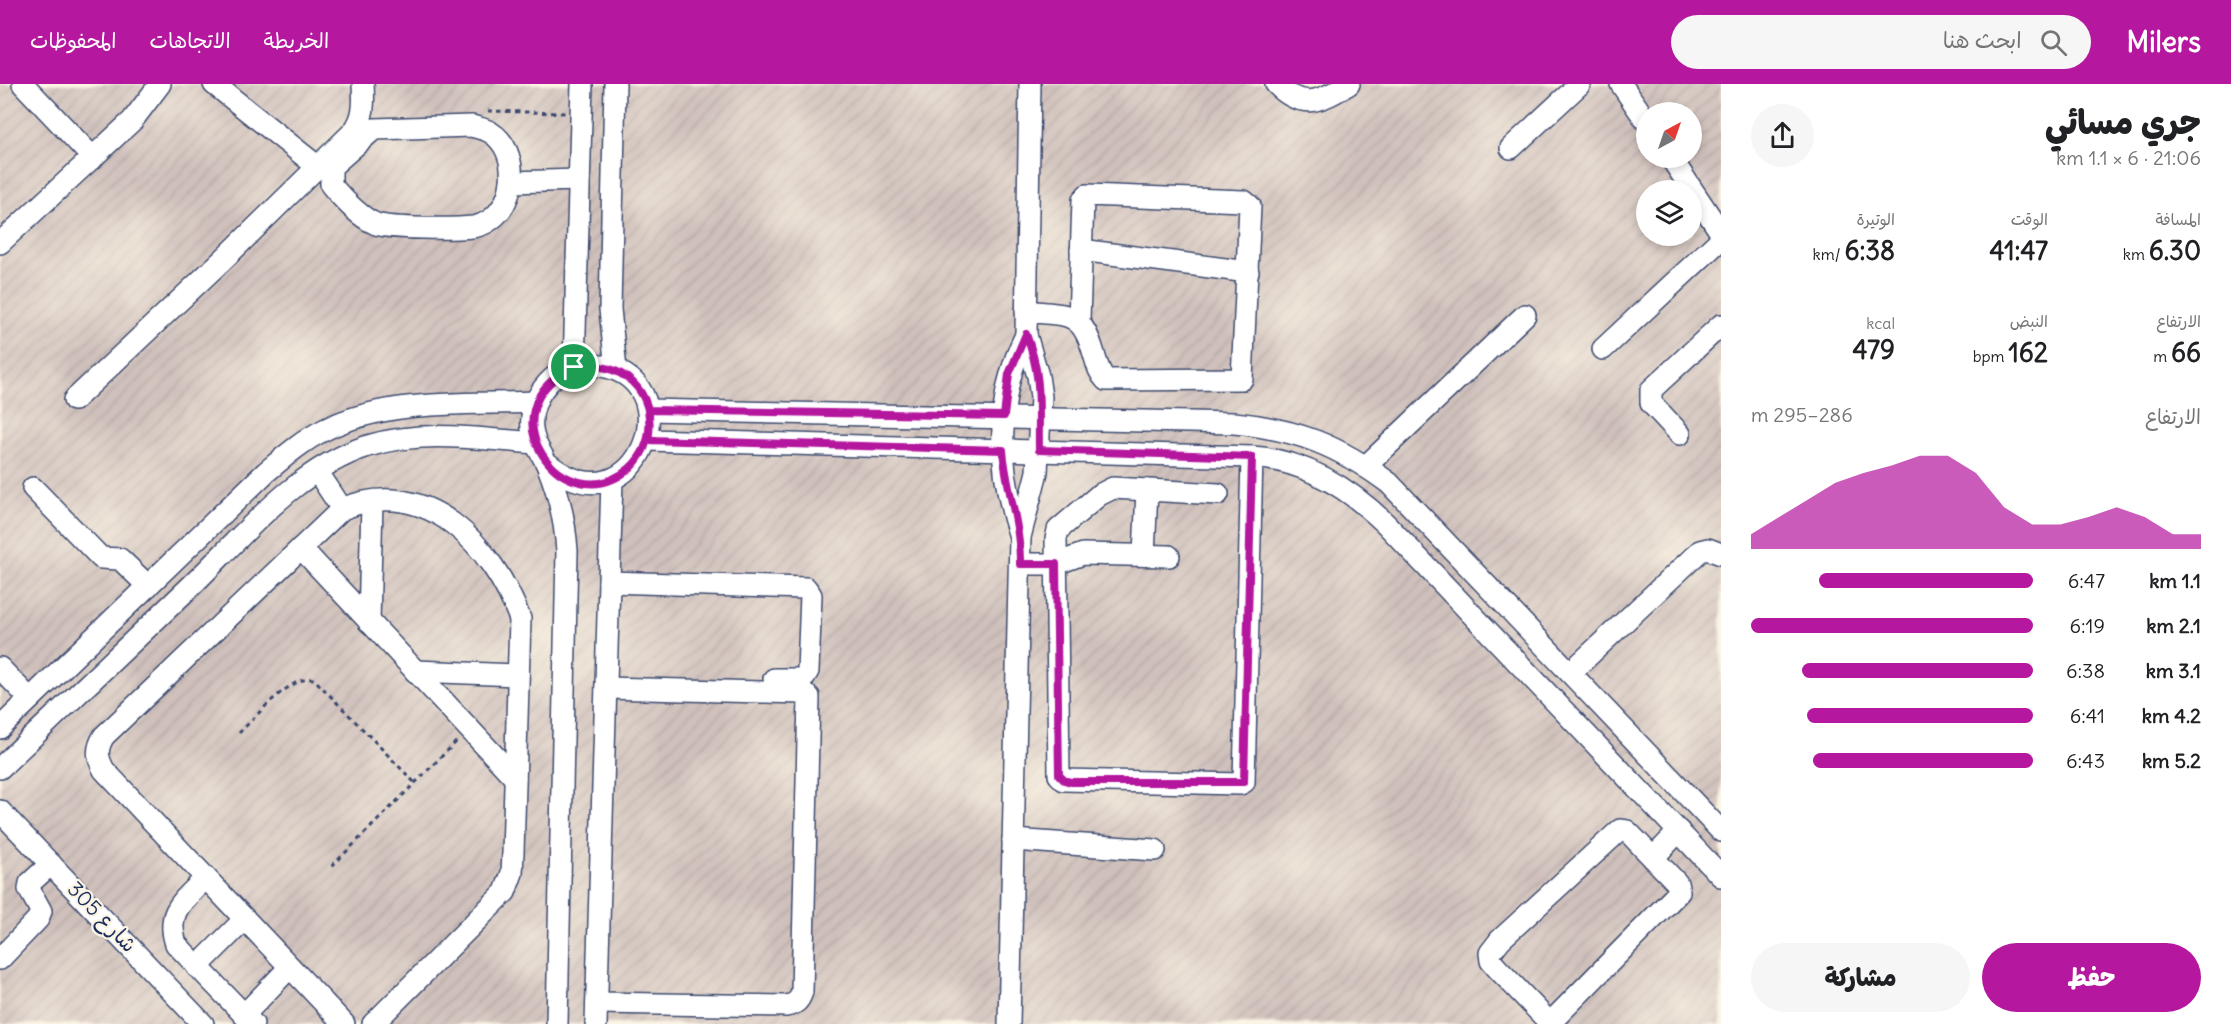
<!DOCTYPE html>
<html lang="ar">
<head>
<meta charset="utf-8">
<style>
	body { margin:0; font-family:Delius,"Playpen Sans Arabic",sans-serif; background:#f6f6f6; color:#202124; direction:rtl; height:100vh; display:flex; flex-direction:column; font-size:22px; white-space:nowrap }
	* { box-sizing:border-box; margin:0 }
	p { font-size:20px; color:#757577 }
	.icon { flex:none; width:33px; height:33px; fill:none; stroke:currentColor; stroke-width:2; stroke-linecap:round; stroke-linejoin:round }
	.map { position:relative; flex:1; overflow:hidden; direction:ltr }
	.details { display:flex; flex-direction:column; background:#fff; width:510px }
	.details>* { flex:none }
	.needle { width:39px; rotate:40deg }
	.controls { position:absolute; left:1636px; top:18px; display:grid; gap:12px }
	.controls a { display:grid; place-items:center; width:66px; height:66px; border-radius:50%; background:#fff; box-shadow:0 3px 9px #0003; font-size:30px }
	.pin { position:absolute; display:grid; place-items:center; width:51px; height:51px; color:#fff; margin:-26px; border:3px solid #fff; border-radius:50%; box-shadow:0 2px 6px #0007 }
	.round { display:grid; place-items:center; flex:none; width:63px; height:63px; border-radius:32px; background:#f6f6f6 }
	.overview { display:flex; align-items:center; justify-content:space-between; height:102px; padding:0 30px }
	h1 { font-size:33px; font-weight:800; line-height:45px }
	.figures { display:grid; grid-template-columns:repeat(3,1fr); gap:9px; height:102px; padding:6px 30px }
	.figures div { display:grid; align-content:center }
	.figures b { font-size:26px; font-weight:800 }
	.figures small { font-size:16px; font-weight:400 }
	.figures p { font-size:16px }
	.chart { height:168px; padding:12px 30px }
	.chart p { display:flex; justify-content:space-between }
	.chart svg { width:100%; height:108px; margin-top:6px; fill:#b5179e; opacity:.7 }
	.cta { display:flex; gap:12px; margin-top:auto; padding:12px 30px }
	.cta a { flex:1; height:69px; border-radius:36px; background:#b5179e; color:#fff; font-size:24px; font-weight:800; line-height:69px; text-align:center }
	.cta a+a { background:#f6f6f6; color:#202124 }
	ul { padding:0 30px; list-style:none; font-size:20px }
	li { display:grid; grid-template-columns:96px 72px 1fr; align-items:center; height:45px }
	li i { height:15px; border-radius:8px; background:#b5179e }
	header { display:flex; align-items:center; gap:36px; box-sizing:border-box; height:84px; padding:0 30px; background:#b5179e; color:#fff }
	header strong { font-size:28px }
	nav { display:flex; gap:33px; margin-inline-start:auto; font-size:21px }
	.search { width:420px; height:54px; background:#f6f6f6; display:flex; align-items:center; gap:15px; box-sizing:border-box; padding:0 21px; border-radius:33px; color:#757577; font-size:22px }
	main { display:flex; flex:1; min-height:0 }
	.map>svg:first-child { display:block }
	.industrial { fill:url(#industrial-furrows); fill-rule:evenodd }
	.lines { fill:none; stroke-linecap:round; stroke-linejoin:round }
	.minor-casing { stroke:#3c4a6e; stroke-width:24 }
	.path { stroke:#3c4a6e; stroke-width:3; stroke-dasharray:4.5 4.5; stroke-linecap:butt }
	.minor { stroke:#fff; stroke-width:21 }
	.route-casing { stroke:#fff; stroke-width:12 }
	.route { stroke:#b5179e; stroke-width:8 }
	.labels { text-anchor:middle; stroke-width:4.5; stroke-linejoin:round; paint-order:stroke }
	.street-label { font-size:21px; fill:#1b2f5e; stroke:#fcf5e5 }
</style>
</head>
<body>
<header>
<strong>Milers</strong>
<div class="search"><svg class="icon" aria-label="search" viewBox="0 0 24 24"><circle cx="10" cy="10" r="6"/><path d="M15 15l6 6"/></svg>ابحث هنا</div>
<nav><a>الخريطة</a><a>الاتجاهات</a><a>المحفوظات</a></nav>
</header>
<main>
<section class="details">
<div class="overview"><div><h1>جري مسائي</h1><p>21:06 · 6 × 1.1 km</p></div><a class="round"><svg class="icon" aria-label="share" viewBox="0 0 24 24"><path d="M12 15V3M7 8l5-5 5 5M5 13v7h14v-7"/></svg></a></div>
<div class="figures">
<div><p>المسافة</p><b>6.30<small> km</small></b></div>
<div><p>الوقت</p><b>41:47</b></div>
<div><p>الوتيرة</p><b>6:38<small> /km</small></b></div>
</div>
<div class="figures">
<div><p>الارتفاع</p><b>66<small> m</small></b></div>
<div><p>النبض</p><b>162<small> bpm</small></b></div>
<div><p>kcal</p><b>479</b></div>
</div>
<div class="chart"><p><span>الارتفاع</span>286–295 m</p>
<svg viewBox="0 0 160 44" preserveAspectRatio="none"><path d="M0 44V38L10 31L20 24L30 17L40 13L50 10L60 6L70 6L80 13L90 27L100 34L110 34L120 31L130 27L140 31L150 38L160 38V44z"/></svg>
</div>
<ul>
<li><b>1.1 km</b>6:47<i style="width:76%"></i></li>
<li><b>2.1 km</b>6:19<i style="width:100%"></i></li>
<li><b>3.1 km</b>6:38<i style="width:82%"></i></li>
<li><b>4.2 km</b>6:41<i style="width:80%"></i></li>
<li><b>5.2 km</b>6:43<i style="width:78%"></i></li>
</ul>
<div class="cta"><a>حفظ</a><a>مشاركة</a></div>
</section>
<div class="map">
<svg width="1721" height="940" viewBox="0 0 1721 940">
	<defs>
		<pattern id="industrial-furrows" width="10" height="10" patternUnits="userSpaceOnUse" patternTransform="scale(1.5)"><rect width="10" height="10" fill="#cfc0bb"/><path d="M-1 1l2-2M0 10L10 0M9 11l2-2" fill="none" stroke="#b1a5a3"/></pattern>
	</defs>
	<rect width="100%" height="100%" fill="#fcf5e5"/>
	<filter id="ink" filterUnits="userSpaceOnUse"><feTurbulence type="fractalNoise" baseFrequency=".0167" numOctaves="2"/><feDisplacementMap in="SourceGraphic" scale="12" xChannelSelector="R" yChannelSelector="G"/><feConvolveMatrix kernelMatrix="1 2 1 2 8 2 1 2 1" color-interpolation-filters="sRGB"/></filter>
	<filter id="wash" filterUnits="userSpaceOnUse"><feTurbulence type="fractalNoise" baseFrequency=".008" numOctaves="4" result="noise"/><feDisplacementMap in="SourceGraphic" scale="24" xChannelSelector="R" yChannelSelector="G"/><feGaussianBlur stdDeviation="1.35" result="paint"/><feColorMatrix in="noise" values="0 0 0 0 0 0 0 0 0 0 0 0 0 0 0 0 0 1.4 0 .05"/><feComposite in="paint" operator="in"/></filter>
	<g filter="url(#wash)">
		<rect width="100%" height="100%" fill="#f5e2c6"/>
		<path class="industrial" d="M0 0H1721V940H0ZM1647 28H1692V74H1647ZM1647 106H1692V152H1647Z"/>
	</g>
	<g filter="url(#ink)">
		<g class="lines">
			<defs>
				<g id="minor">
					<path d="M23 0 93 74"/>
					<path d="M214 0 318 83"/>
					<path d="M615 0 610 225 616 286"/>
					<path d="M1276 0C1302 27 1321 17 1349 0"/>
					<path d="M1621 0 1647 38"/>
					<path d="M472 42C478 44 485 45 490 48 520 66 517 118 490 136 486 139 479 142 473 143 455 145 392 145 376 140 359 133 343 115 331 101V83L374 45Z"/>
					<path d="M1511 64 1580 0"/>
					<path d="M1671 74 1721 149"/>
					<path d="M511 98 579 96"/>
					<path d="M0 159 132 37 160 0"/>
					<path d="M1081 166 1248 188"/>
					<path d="M1026 227C1068 232 1081 225 1094 270 1097 280 1099 289 1106 296L1242 295 1250 122 1244 117 1087 111 1083 116 1079 237"/>
					<path d="M1603 265 1721 155"/>
					<path d="M574 283 582 0"/>
					<path d="M74 316 231 168 353 48C365 33 364 18 363 0"/>
					<path d="M648 326 1234 339C1297 345 1339 362 1389 399L1721 747"/>
					<path d="M1680 350 1651 319V306L1721 241"/>
					<path d="M648 356 1252 373C1305 376 1349 404 1386 440L1721 792"/>
					<path d="M547 379C639 454 697 289 593 281 558 278 528 311 532 345 533 360 543 370 548 383 559 410 565 437 567 467L557 940"/>
					<path d="M1366 382 1525 231"/>
					<path d="M317 387 342 425"/>
					<path d="M33 404 101 474 120 475 148 502"/>
					<path d="M1218 410 1113 404 1099 411 1058 446 1056 455 1059 691 1064 696 1240 700 1244 698 1252 373"/>
					<path d="M1020 453C998 387 994 314 1026 251"/>
					<path d="M301 464 515 694"/>
					<path d="M1144 471 1147 406"/>
					<path d="M1020 480H1056L1083 470 1169 472"/>
					<path d="M609 498 806 504 811 511 808 587 803 595H774"/>
					<path d="M369 538 372 418"/>
					<path d="M0 584 30 615"/>
					<path d="M415 587 518 591"/>
					<path d="M1571 588 1700 467 1708 465 1721 470"/>
					<path d="M0 644 265 389C284 373 302 357 324 346 388 314 467 321 536 318"/>
					<path d="M0 684C64 623 127 563 191 502 243 452 296 385 368 362 421 345 480 355 535 359"/>
					<path d="M0 727 203 940"/>
					<path d="M1620 746 1627 747 1632 752 1677 799 1679 808 1554 935 1548 937 1497 884 1491 877 1490 869 1500 856Z"/>
					<path d="M1013 756 1155 766"/>
					<path d="M1653 774 1679 747"/>
					<path d="M206 794C184 816 165 827 176 860L253 940"/>
					<path d="M0 875 38 835 41 827 29 805 30 799 51 780"/>
					<path d="M197 883 245 835"/>
					<path d="M597 919 786 922C796 920 799 917 802 908L809 613 802 609 606 604"/>
					<path d="M244 931 290 883"/>
					<path d="M344 940 104 686C97 673 96 665 104 652L342 425C427 390 493 462 520 535L513 769 512 789 505 808 373 940"/>
					<path d="M596 940 612 395"/>
					<path d="M1009 940 1020 453 1037 388 1041 313 1038 292 1026 251 1030 0"/>
				</g>
			</defs>
			<use href="#minor" class="minor-casing"/>
			<g class="path">
				<path d="M488 27 565 29"/>
				<path d="M239 649C257 632 289 592 314 595L415 699"/>
				<path d="M332 782 458 656"/>
			</g>
			<use href="#minor" class="minor"/>
		</g>
	</g>
	<g class="lines" filter="url(#ink)">
		<defs>
			<path id="route" d="M574 283C621 275 658 307 648 356L1003 366C1006 405 1021 441 1020 480H1056L1059 691 1064 696 1071 698H1244L1252 373 1039 366C1038 321 1043 294 1026 250L1009 290 1004 332 648 326C652 347 647 368 630 384 564 441 481 325 574 283"/>
		</defs>
		<use href="#route" class="route-casing"/>
		<use href="#route" class="route"/>
	</g>
	<g class="labels">
		<g class="street-label">
			<text transform="translate(102 833) rotate(46)" y="7">شارع 305</text>
		</g>
	</g>
</svg>
<div class="controls">
<a><svg class="needle" viewBox="-14 -14 28 28"><path d="M0-13l5 13h-10z" fill="#e53935"/><path d="M0 13l5-13h-10z" fill="#757577"/></svg></a>
<a><svg class="icon" aria-label="layers" viewBox="0 0 24 24"><path d="M12 4l9 5-9 5-9-5zM3 14l9 5 9-5"/></svg></a>
</div>
<div class="pin" style="left:574px;top:283px;background:#1e9e55"><svg class="icon" aria-label="arrive" viewBox="0 0 24 24"><path d="M6 21V4h12l-3 4 3 4H6"/></svg></div>
</div>
</main>
</body>
</html>
